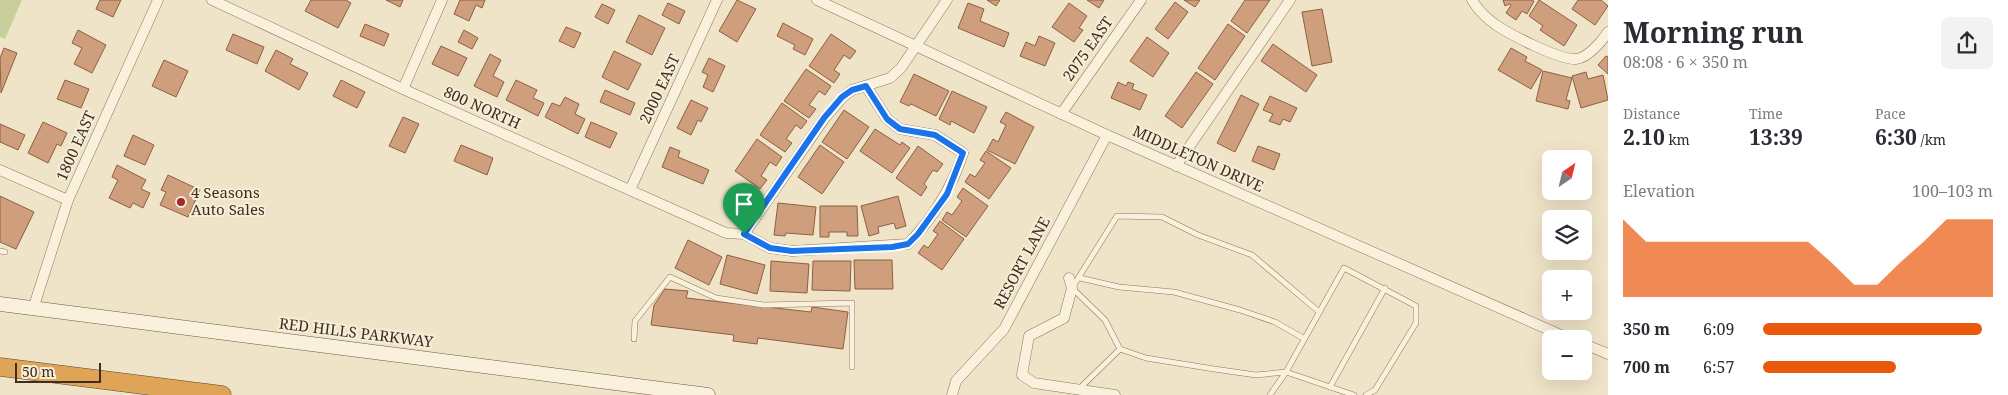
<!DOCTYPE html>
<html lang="en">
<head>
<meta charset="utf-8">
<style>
	body { margin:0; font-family:"Noto Serif",serif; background:#f2f2f3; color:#2b2b33; height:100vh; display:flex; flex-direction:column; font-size:19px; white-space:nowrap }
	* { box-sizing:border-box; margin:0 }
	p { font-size:16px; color:#7c7c81 }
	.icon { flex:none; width:28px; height:28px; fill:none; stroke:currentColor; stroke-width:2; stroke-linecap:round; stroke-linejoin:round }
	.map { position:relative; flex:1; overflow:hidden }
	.drawer { display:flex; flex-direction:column; background:#fff; width:400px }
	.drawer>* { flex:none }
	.needle { width:32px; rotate:35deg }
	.controls { position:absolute; left:1542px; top:150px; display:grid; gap:10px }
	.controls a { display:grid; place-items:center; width:50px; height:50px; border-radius:8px; background:#fff; box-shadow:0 5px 20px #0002; font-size:25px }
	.scale { position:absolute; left:15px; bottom:12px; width:86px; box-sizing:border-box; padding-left:5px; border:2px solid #3d2e20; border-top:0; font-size:14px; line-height:18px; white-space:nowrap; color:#3d2e20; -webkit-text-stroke:4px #f7eed8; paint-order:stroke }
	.pin { position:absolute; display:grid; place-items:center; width:42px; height:42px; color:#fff; margin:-51px -21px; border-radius:50% 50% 50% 0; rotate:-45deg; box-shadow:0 0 5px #0007 }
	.pin .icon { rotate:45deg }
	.round { display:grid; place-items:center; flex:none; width:52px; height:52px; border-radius:8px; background:#f2f2f3 }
	.headline { display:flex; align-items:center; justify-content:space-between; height:85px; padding:0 15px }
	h1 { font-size:28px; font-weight:700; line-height:38px }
	.metrics { display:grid; grid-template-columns:repeat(3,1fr); gap:8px; height:85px; padding:5px 15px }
	.metrics div { display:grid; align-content:center }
	.metrics b { font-size:21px; font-weight:700 }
	.metrics small { font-size:14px; font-weight:400 }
	.metrics p { font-size:14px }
	.chart { height:140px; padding:10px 15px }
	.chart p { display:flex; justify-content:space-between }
	.chart svg { width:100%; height:90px; margin-top:5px; fill:#ea580c; opacity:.7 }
	ul { padding:0 15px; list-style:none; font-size:16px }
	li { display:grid; grid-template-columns:80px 60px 1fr; align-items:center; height:38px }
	li i { height:12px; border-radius:6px; background:#ea580c }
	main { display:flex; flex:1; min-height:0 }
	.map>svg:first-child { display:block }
	.green { fill:#c9cf9b }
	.building { fill:#cf9f7d; stroke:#8d5f41 }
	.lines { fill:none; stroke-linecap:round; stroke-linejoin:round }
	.lane-casing { stroke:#8d765c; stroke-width:6 }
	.street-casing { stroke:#8d765c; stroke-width:11 }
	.secondary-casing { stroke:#6f573f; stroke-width:15 }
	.highway-casing { stroke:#5b4430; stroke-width:19 }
	.lane { stroke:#faf1dc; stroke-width:5 }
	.street { stroke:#faf1dc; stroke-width:10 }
	.secondary { stroke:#faf1dc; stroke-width:14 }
	.highway { stroke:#e0a458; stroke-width:18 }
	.route-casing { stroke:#fff; stroke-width:10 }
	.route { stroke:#1a73e8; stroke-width:6 }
	.poi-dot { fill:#9e2a2b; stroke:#f7eed8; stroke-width:2 }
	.labels { text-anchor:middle; stroke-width:4; stroke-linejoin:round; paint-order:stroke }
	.street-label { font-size:15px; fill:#3d2e20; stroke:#f7eed8 }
	.poi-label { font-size:15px; fill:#3d2e20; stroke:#f7eed8; text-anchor:start }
</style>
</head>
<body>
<main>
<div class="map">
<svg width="1608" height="395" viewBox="0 0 1608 395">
	<rect width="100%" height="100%" fill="#f0e4c8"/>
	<path class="green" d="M0 0H22L5 39 0 37Z"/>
	<g class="building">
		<path d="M100 0H121L113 17 96 9Z"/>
		<path d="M311 0H346L351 3 338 28 305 11Z"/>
		<path d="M386 0H403L400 7Z"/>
		<path d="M460 0H485L482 8 476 5 469 21 454 14Z"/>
		<path d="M737 0 756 9 737 42 719 31Z"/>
		<path d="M987 0H1000L996 6Z"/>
		<path d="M1087 0H1104L1099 8Z"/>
		<path d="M1184 0H1200L1195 7Z"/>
		<path d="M1245 0H1270L1247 33 1231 21Z"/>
		<path d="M1503 0H1532L1534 1 1527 14 1522 11 1516 20 1506 13 1511 5 1509 4 1505 6Z"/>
		<path d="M1539 0 1577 25 1564 46 1540 30 1543 26 1529 16Z"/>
		<path d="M1578 0H1601L1608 6 1595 25 1572 9Z"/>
		<path d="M1175 2 1188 12 1168 39 1155 29Z"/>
		<path d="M668 3 685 11 679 24 662 15Z"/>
		<path d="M968 3 984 9 980 21 1009 33 1004 47 958 28Z"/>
		<path d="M1069 3 1087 16 1079 28 1083 30 1074 42 1052 27Z"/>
		<path d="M602 4 615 10 608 24 595 17Z"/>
		<path d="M1322 9 1332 62 1312 66 1302 12Z"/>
		<path d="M639 15 665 28 652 55 626 42Z"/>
		<path d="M783 23 813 39 805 55 793 49 795 45 777 36Z"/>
		<path d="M365 24 389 34 384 46 360 36Z"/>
		<path d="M1228 24 1245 36 1215 80 1198 68Z"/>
		<path d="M566 27 581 33 574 48 559 41Z"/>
		<path d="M78 30 106 45 92 73 74 64 82 48 72 43Z"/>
		<path d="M464 30 478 38 472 49 458 42Z"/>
		<path d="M233 34 264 47 257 64 226 50Z"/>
		<path d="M831 34 856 51 850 59 844 55 834 70 840 74 834 83 809 66Z"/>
		<path d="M1039 36 1055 43 1045 66 1020 56 1026 42 1035 46Z"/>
		<path d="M1147 37 1169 53 1153 77 1130 61Z"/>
		<path d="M1273 44 1317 75 1306 92 1261 61Z"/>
		<path d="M441 46 467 58 458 76 432 64Z"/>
		<path d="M4 48 17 53 1 93 0 58Z"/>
		<path d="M1511 48 1527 57 1525 61 1542 70 1531 89 1498 70Z"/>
		<path d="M276 50 293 59 290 64 308 73 299 90 265 71Z"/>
		<path d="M614 51 641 64 628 90 602 77Z"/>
		<path d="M490 54 501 60 493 76 504 82 497 97 474 86Z"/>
		<path d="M1606 56 1608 57V74L1598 65Z"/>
		<path d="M709 58 725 66 713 92 703 87 708 75 702 72Z"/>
		<path d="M164 60 188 71 176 97 152 86Z"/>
		<path d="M806 69 831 86 825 95 819 91 809 105 816 109 809 118 784 101Z"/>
		<path d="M1543 71 1572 78 1566 100 1570 101 1568 109 1536 101Z"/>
		<path d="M1196 72 1213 84 1182 128 1165 116Z"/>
		<path d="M1586 72 1588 79 1603 75 1608 100 1581 108 1572 76Z"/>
		<path d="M914 74 949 91 936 116 911 104 909 106 900 102Z"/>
		<path d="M65 80 89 89 81 108 57 99Z"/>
		<path d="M341 80 365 92 357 108 333 96Z"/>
		<path d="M516 80 537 90 533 98 544 103 538 116 506 100Z"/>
		<path d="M1118 82 1126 86 1128 82 1134 84 1132 89 1147 95 1140 110 1111 98Z"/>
		<path d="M605 90 635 103 630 115 600 102Z"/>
		<path d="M952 91 987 107 974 133 951 121 950 125 939 119Z"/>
		<path d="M1241 95 1259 104 1235 152 1217 143Z"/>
		<path d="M1270 96 1297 108 1290 122 1283 119 1280 125 1269 121 1273 114 1263 110Z"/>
		<path d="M565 97 579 104 575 114 585 119 578 134 545 117 552 103 560 106Z"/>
		<path d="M691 100 708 108 701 122 698 120 691 135 677 128Z"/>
		<path d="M782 103 807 121 801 129 796 125 786 139 792 143 785 152 760 135Z"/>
		<path d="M844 110 869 127 847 159 822 142Z"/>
		<path d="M1006 112 1034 127 1015 164 987 150 993 139 998 142 1006 125 1000 122Z"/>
		<path d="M403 117 419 124 405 153 389 146Z"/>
		<path d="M43 122 67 133 61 146 57 144 48 163 28 153Z"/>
		<path d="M591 122 617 133 610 148 585 137Z"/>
		<path d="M0 124 25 135 18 150 0 142Z"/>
		<path d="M875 129 900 145 902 142 910 148 892 173 860 151Z"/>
		<path d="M133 135 154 145 145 165 124 156Z"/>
		<path d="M757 139 782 157 776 166 770 162 761 176 767 180 760 189 735 171Z"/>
		<path d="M461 145 493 158 487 175 454 161Z"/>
		<path d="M820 145 844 162 822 194 798 177Z"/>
		<path d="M918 146 943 164 937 172 933 170 924 184 927 187 921 196 896 178Z"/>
		<path d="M1258 146 1280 154 1274 170 1252 161Z"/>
		<path d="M670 147 680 151 678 157 709 170 703 184 662 167Z"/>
		<path d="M986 151 1011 168 989 199 965 182 970 174 975 177 985 163 980 160Z"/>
		<path d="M117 165 146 180 141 189 150 193 143 208 133 203 130 208 109 198 118 180 112 177Z"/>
		<path d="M168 175 200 190 188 217 160 205 166 192 161 190Z"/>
		<path d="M963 188 988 206 966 237 942 220 947 212 952 215 962 201 957 197Z"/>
		<path d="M0 196 34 212 16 249 0 242Z"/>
		<path d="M898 196 906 226 896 229 894 223 878 227 879 233 869 236 861 206Z"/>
		<path d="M778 203 816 207 813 235 786 233 785 236 774 235Z"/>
		<path d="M820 206H857L858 236H847V232H829V237H820Z"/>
		<path d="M940 221 964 239 942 270 918 253 924 245 928 248 938 234 933 231Z"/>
		<path d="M688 240 722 257 709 285 675 268Z"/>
		<path d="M727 255 765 265 757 294 720 284Z"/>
		<path d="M854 260H892L893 289H855Z"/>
		<path d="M771 261 809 264 807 293 770 291Z"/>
		<path d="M813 261H851L850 291 812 290Z"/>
		<path d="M665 289 688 291 686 298 811 312 812 307 848 312 843 349 758 338 757 344 733 341 734 335 651 325 654 305Z"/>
	</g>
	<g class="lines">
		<defs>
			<g id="lane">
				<path d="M0 251 5 252"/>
				<path d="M1080 278 1119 287 1174 292 1240 310 1275 322 1303 338"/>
				<path d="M1318 311 1252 255 1198 235 1162 217 1117 216 1072 288 1105 320 1120 349 1146 358 1214 369 1256 375 1286 372 1354 395"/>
				<path d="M634 339 635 321 670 277 716 298 764 305 852 303V367"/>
				<path d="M1330 387 1385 288"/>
				<path d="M1079 389 1120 349"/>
				<path d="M1270 395 1286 372 1344 268 1416 306V323L1375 390 1366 395"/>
			</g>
			<g id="street">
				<path d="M212 0 403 89 726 233 744 234 770 248 792 251 908 244C933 218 952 188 963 153L935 135 900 129 887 119 866 86"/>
				<path d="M817 0 1107 135 1570 339"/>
				<path d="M1472 0C1478 10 1486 18 1496 25 1511 35 1559 60 1576 59 1588 58 1602 41 1608 32"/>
				<path d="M403 89 442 0"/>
				<path d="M1061 114 1141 0"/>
				<path d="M1176 166 1290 0"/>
				<path d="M0 170 68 200"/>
				<path d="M630 190 717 0"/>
				<path d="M744 234 824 119 843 97 852 90 890 78 901 68 947 0"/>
				<path d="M1069 278 1072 288 1064 318 1029 336 1022 375 1034 383 1115 395"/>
				<path d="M33 309 68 200 158 0"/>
				<path d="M1584 344 1608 354"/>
				<path d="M952 395 956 381 1004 329 1107 135"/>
			</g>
			<path id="secondary" d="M0 304 708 395"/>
			<path id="highway" d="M0 367 222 395"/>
		</defs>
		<use href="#lane" class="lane-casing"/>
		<use href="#street" class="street-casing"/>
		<use href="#secondary" class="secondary-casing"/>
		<use href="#highway" class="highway-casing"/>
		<use href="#lane" class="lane"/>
		<use href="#street" class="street"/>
		<use href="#secondary" class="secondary"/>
		<use href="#highway" class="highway"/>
	</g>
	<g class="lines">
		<defs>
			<path id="route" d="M866 86 887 119 900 129 935 135 963 153 947 194 918 234 908 244 892 247 792 251 770 248 744 234 824 118 842 97 852 90Z"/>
		</defs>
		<use href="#route" class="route-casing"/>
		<use href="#route" class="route"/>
	</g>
	<circle class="poi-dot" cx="181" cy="202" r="5"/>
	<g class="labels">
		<g class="street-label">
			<text transform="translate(1088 49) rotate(-55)" y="5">2075 EAST</text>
			<text transform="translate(660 89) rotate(-65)" y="5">2000 EAST</text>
			<text transform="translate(482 108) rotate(24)" y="5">800 NORTH</text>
			<text transform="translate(76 146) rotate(-66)" y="5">1800 EAST</text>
			<text transform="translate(1198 159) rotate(24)" y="5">MIDDLETON DRIVE</text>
			<text transform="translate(1022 263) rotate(-62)" y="5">RESORT LANE</text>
			<text transform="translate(356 333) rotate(7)" y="5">RED HILLS PARKWAY</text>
		</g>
		<g class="poi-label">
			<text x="191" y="198">4 Seasons<tspan x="191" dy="17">Auto Sales</tspan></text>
		</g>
	</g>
</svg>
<div class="controls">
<a><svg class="needle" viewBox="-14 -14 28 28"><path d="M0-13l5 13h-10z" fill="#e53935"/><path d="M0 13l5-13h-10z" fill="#7c7c81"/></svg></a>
<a><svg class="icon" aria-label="layers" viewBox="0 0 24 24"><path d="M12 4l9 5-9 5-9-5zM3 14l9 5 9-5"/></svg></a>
<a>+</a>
<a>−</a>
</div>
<div class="scale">50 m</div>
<div class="pin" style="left:744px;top:234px;background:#1e9e55"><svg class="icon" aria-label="arrive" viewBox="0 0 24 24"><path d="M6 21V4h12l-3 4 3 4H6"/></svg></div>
</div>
<section class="drawer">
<div class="headline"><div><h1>Morning run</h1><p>08:08 · 6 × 350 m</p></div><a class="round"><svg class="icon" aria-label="share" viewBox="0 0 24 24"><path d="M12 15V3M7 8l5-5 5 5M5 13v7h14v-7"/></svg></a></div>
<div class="metrics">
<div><p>Distance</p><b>2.10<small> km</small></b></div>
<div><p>Time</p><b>13:39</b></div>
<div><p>Pace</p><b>6:30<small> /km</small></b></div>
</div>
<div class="chart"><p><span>Elevation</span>100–103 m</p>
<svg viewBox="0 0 160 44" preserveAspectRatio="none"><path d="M0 44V6L10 17L20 17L30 17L40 17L50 17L60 17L70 17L80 17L90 27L100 38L110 38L120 27L130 17L140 6L150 6L160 6V44z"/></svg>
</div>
<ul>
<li><b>350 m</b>6:09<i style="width:95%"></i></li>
<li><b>700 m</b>6:57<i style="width:58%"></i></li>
</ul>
</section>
</main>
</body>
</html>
